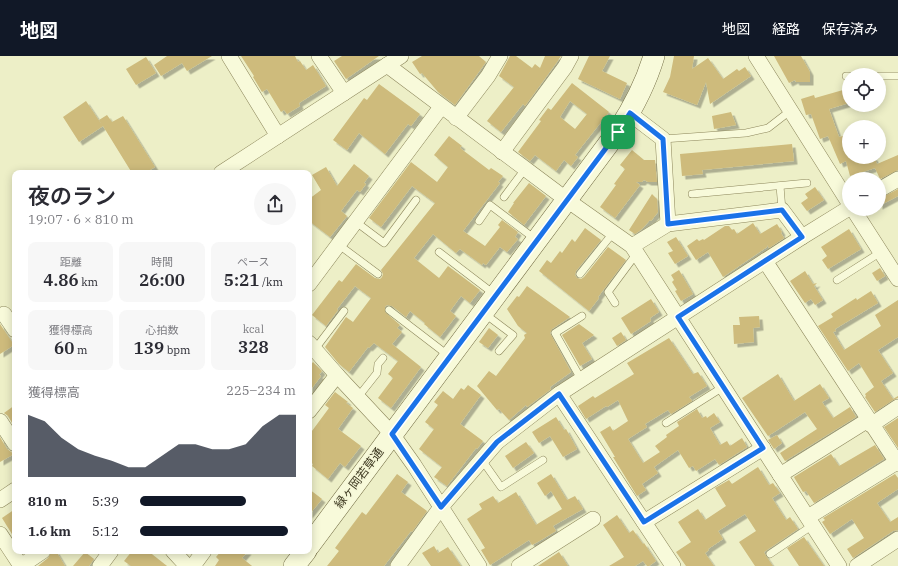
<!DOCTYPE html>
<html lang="ja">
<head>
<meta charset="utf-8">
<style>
	body { margin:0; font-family:"IBM Plex Serif","Noto Sans JP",serif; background:#f7f7f7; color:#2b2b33; height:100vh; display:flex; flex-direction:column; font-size:15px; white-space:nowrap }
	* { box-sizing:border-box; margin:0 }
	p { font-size:13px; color:#7c7c81 }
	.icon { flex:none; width:22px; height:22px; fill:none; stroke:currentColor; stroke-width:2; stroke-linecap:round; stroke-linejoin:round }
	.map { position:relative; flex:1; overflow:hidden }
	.drawer { position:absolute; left:12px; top:114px; width:300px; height:384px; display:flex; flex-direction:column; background:#fff; border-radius:8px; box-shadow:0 2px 10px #0003 }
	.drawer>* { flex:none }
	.controls { position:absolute; left:842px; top:12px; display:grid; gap:8px }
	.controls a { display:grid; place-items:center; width:44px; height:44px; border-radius:50%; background:#fff; box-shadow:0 2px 10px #0003; font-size:20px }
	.pin { position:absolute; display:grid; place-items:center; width:34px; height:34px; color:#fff; margin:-17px; border-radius:8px; box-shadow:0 2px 6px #0006 }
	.round { display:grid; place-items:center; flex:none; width:42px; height:42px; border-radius:21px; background:#f7f7f7 }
	.head { display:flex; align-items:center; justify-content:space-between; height:68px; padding:0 16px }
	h1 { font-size:22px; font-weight:600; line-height:30px }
	.figures { display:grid; grid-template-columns:repeat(3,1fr); gap:6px; height:68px; padding:4px 16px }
	.figures div { display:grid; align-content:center; border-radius:8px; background:#f7f7f7; text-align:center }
	.figures b { font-size:17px; font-weight:600 }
	.figures small { font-size:11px; font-weight:400 }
	.figures p { font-size:11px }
	.chart { height:112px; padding:8px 16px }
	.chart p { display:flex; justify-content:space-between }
	.chart svg { width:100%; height:72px; margin-top:4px; fill:#111827; opacity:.7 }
	ul { padding:0 16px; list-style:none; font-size:13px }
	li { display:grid; grid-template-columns:64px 48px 1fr; align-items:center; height:30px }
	li i { height:10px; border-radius:5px; background:#111827 }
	header { display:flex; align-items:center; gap:24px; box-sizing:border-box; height:56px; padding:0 20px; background:#111827; color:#fff }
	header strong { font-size:19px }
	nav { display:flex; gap:22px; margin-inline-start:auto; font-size:14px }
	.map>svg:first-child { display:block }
	.building { fill:#cebb7c; fill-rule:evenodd; filter:url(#shadow) }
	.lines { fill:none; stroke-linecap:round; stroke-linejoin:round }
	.lane-casing { stroke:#8c865b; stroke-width:8 }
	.street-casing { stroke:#8c865b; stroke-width:16 }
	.secondary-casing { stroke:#6e673f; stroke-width:22 }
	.lane { stroke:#f8fada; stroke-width:7 }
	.street { stroke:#f8fada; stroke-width:15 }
	.secondary { stroke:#f8fada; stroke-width:21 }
	.route-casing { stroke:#fff; stroke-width:8 }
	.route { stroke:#1a73e8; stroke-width:5 }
	.labels { text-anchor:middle; stroke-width:3; stroke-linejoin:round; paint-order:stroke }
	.street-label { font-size:12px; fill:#3c371f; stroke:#f5f7d7 }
</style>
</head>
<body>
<header>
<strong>地図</strong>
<nav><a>地図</a><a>経路</a><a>保存済み</a></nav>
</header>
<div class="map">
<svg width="898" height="510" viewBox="0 0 898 510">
	<defs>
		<filter id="shadow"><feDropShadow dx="3.5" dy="3.5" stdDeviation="0" flood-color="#0004"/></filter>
	</defs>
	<rect width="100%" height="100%" fill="#edefc7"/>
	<g class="building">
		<path d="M167 0H212L187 15 182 7 161 20 154 9Z"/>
		<path d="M241 0H295L298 6 300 5 306 14 313 9 326 30 299 47 300 50 287 58 284 54 281 56 267 33 262 36 253 21 254 20Z"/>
		<path d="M342 0H379L346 23 334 5Z"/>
		<path d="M422 0H479L486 6 455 49 438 36 422 17 420 18 412 6Z"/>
		<path d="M510 0H516L532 12 535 8 540 12 545 0H561L557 6 525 50 523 48 501 76 487 65 514 31 499 20Z"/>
		<path d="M589 0H610L602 15 627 27 620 43 578 23Z"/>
		<path d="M674 0H694L692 13 708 2 723 23 737 13 739 15 745 11 751 20 710 48 706 26 697 49 663 36 670 21Z"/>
		<path d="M774 0H801L810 16V26H796L795 24 789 27Z"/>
		<path d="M146 1 156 17 136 29 126 13Z"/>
		<path d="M572 27 609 56 575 99 578 101 571 110 564 104 556 115 535 99 530 105 518 96 541 65 539 64 548 52 551 54ZM570 45 587 58 575 73 560 61Z"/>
		<path d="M379 28 420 58 411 70 408 68 385 98 359 77 347 94 333 84 364 42 367 44Z"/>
		<path d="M843 34V35L849 34V47L829 53 839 81 843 80 849 95V101H874L877 108 898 99V114L880 123 875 112 850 120 846 105 840 108 828 80 820 83 811 58 806 59 801 43 814 39 815 42Z"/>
		<path d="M86 45 102 69 99 64 107 59 112 66 123 60 155 111 145 117H132L103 70 79 86 63 61Z"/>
		<path d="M731 56 736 69 714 73 712 60Z"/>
		<path d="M449 80 462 90 460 92 489 114 491 112 503 120 498 126 500 127 463 175 485 190 500 171 498 169 502 164 518 176 515 181 518 183 507 196 500 191 486 209 483 207 482 209 460 193 456 197 433 178 414 202 439 222 448 210 480 234 470 247 461 240 450 255 456 260 440 281 424 268 425 267 410 255 406 261 392 250 387 249 385 251V256L400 269 397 272 402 276 392 288 421 311 391 352 378 342 393 322 388 318 398 305 374 287 369 292 368 291 349 316 339 308 325 291 346 261 353 266 371 242 355 230 337 253 338 254 326 270 312 259 339 224 342 226 356 208 375 222 380 223 382 221 383 218 381 214 435 147 412 130 381 171 369 162 411 106 437 126 448 111 434 99Z"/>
		<path d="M792 88 794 105 702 114 703 118 682 120 680 98Z"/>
		<path d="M632 94 644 104H655L657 126H648L644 124 642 126H636L640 129 615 162 600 151 616 129 614 128 625 113 620 109Z"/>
		<path d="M354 108 369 120 364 127 366 128 360 136 357 134 341 155 347 160 330 181 309 165V143L321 134 312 119 326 111 337 130Z"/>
		<path d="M529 127 546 140 524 169 508 156 514 147H513Z"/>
		<path d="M815 131 824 144 807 155 801 147 808 142 805 138Z"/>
		<path d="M898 133V140L879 150V143Z"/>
		<path d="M652 138 657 143 658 156 651 165 650 164 642 173 635 178 629 174Z"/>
		<path d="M753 167 760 178 777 168 782 176 781 177 784 182 769 192 767 189V191L723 221 708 196 696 204 687 190 697 183 699 185 703 183 704 184 725 170H729L732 174 734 173 737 178Z"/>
		<path d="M585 172 601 184 576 215 575 219 577 222 581 223 584 221 608 191 626 204 598 241 599 242 589 255 539 215 547 204 551 207 560 195 562 197 572 183 575 186Z"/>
		<path d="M849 173 861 193 828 213 822 204 827 200 821 191Z"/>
		<path d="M676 181 688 200 675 208 668 197 673 195 667 186Z"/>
		<path d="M880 212 885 220 877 225 872 217Z"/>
		<path d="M679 214 693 238 681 245 675 235 677 234 672 226 674 224 671 219Z"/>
		<path d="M805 215 813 228 817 227 814 230 823 244 815 249 811 243 805 247 790 225Z"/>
		<path d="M527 230 570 261 552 273 550 277 571 316 550 331 551 333 527 351 526 349 509 364 499 353 497 354 477 330 489 315 496 320 525 282 524 279 527 277 518 270 507 253 517 240 519 241Z"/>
		<path d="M871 235 878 247 835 273 836 275 833 276 844 294 881 270 875 259 898 244V281L878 294 893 317 881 325 893 343 898 340V342L893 344 875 356 865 341 866 340 865 338 874 331 859 307 848 315 818 270 833 261 831 258 856 242 857 244Z"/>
		<path d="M651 243 659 256 650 262 651 265 631 278 621 262Z"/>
		<path d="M759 260 760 271 753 272 754 286 734 288 733 269H740L739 261Z"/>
		<path d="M0 268 14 289 0 298Z"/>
		<path d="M579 268 594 279 582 287 592 303 580 310 562 279Z"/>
		<path d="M489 272 498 279 488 292 479 286Z"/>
		<path d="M621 276 626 284 617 290 612 282Z"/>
		<path d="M669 282 693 318 698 316 707 330 689 341 692 345 671 358 668 354 645 368 647 371 628 383 643 407 660 396 655 390 667 381 666 379 679 370 677 366 697 353 702 362 706 360 707 362 714 357 720 366 710 372 720 389 727 385 730 390 742 382 747 391 719 409 715 403 696 415 693 410 689 412 678 394 654 411 658 417 642 428 646 434 637 440 613 401H615L600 376 610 370 613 375 628 365 618 344 607 351 606 350 586 363 578 350 593 340 595 342 634 318 627 307Z"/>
		<path d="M313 306 322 315 319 319 321 320 309 336V311Z"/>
		<path d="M778 318 794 345 820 328 829 342 822 346 833 362 850 351 856 361 785 405 780 397 817 373 805 356 768 380 742 342Z"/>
		<path d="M468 329 481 339 460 368 483 385 477 393 476 392 447 430 434 421 442 411 419 393 434 373 425 366 438 349 434 346 443 335 453 343 461 332 464 334Z"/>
		<path d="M335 336 348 346 346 347 353 352 338 373 361 390 345 411 340 407 328 423 312 410 313 408 309 405V379L329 352 325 349Z"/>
		<path d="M15 349V372L8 360 4 357Z"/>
		<path d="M556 361 564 374 566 373 577 393 563 401 550 380 539 387 532 376Z"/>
		<path d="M898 362V392L884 371Z"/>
		<path d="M777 379 782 387 774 393 768 384Z"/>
		<path d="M0 381 7 393 14 398 0 406Z"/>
		<path d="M526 386 534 397 513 412 505 400Z"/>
		<path d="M875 389 884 403 814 447 806 435 803 436 795 423 794 421 831 398 839 410Z"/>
		<path d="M758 411 769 429 773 427 780 437 772 442 786 464 790 461 798 473 764 496 766 500 773 510H755L739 486 756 475 745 458 718 475 723 483 708 493 709 494 705 497 714 510H686L676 496 691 486 678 466 698 453 705 464 726 450 715 432 729 424 732 428Z"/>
		<path d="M397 418 408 426 401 436 427 455 412 476 411 475 384 510H327L339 495 335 492 362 456 366 459Z"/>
		<path d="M551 418 567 444 575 440 583 453 553 470 556 475 541 484 532 489 529 484 490 509 481 494 485 492 467 463 482 453 479 448 493 440 498 447 516 436 536 469 539 467 562 453 551 435 545 440 537 427Z"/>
		<path d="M895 418 898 422V433L877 447 890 466 898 461V474L893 475 853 502 847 493 864 482 852 463 830 478 822 466 825 464 823 462Z"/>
		<path d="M309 433 322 443 309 459Z"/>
		<path d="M15 453V483L2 462Z"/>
		<path d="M617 459 629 477 633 474 643 488 644 487 656 505 649 510H647L643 505 635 510H609L624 501 603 469Z"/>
		<path d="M804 481 808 487 824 510H799L787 492Z"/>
		<path d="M434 490 438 497 448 491 461 510H431L422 497Z"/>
		<path d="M52 495H56L65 510H38L48 502Z"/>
		<path d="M132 495H148L167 510H131L124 505Z"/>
		<path d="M221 495H248L242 502 252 510H215L219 504 216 501Z"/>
		<path d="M85 496 94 503 92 506 89 510H73Z"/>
		<path d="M559 496 568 510H538Z"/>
	</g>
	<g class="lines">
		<defs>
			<g id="lane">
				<path d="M846 20H849"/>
				<path d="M879 20H898"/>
				<path d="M663 83 746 77 768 72 790 55"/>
				<path d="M780 130 782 154"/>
				<path d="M692 138 807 127"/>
				<path d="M504 141 525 113"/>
				<path d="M479 165 490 149 535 183"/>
				<path d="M356 166 384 187 416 144"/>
				<path d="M339 189 378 218"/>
				<path d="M439 196 494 238"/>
				<path d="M580 218 613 177"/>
				<path d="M837 224 881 196"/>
				<path d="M615 247 608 236 637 197"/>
				<path d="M389 254 449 300"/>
				<path d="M485 258 513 279 499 295"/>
				<path d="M315 293 344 255"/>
				<path d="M581 323 555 277 582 260"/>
				<path d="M358 341 377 317 378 308 383 302"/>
				<path d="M666 367 723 331"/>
				<path d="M482 404 501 431 543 404"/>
				<path d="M770 498 813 469"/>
			</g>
			<g id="street">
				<path d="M229 0 278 80"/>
				<path d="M319 0 344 37"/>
				<path d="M756 0 849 147"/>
				<path d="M387 9 567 144 632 190 839 510"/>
				<path d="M629 57 663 83 668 168"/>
				<path d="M456 62 488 20 500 0"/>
				<path d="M502 96 565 11 571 0"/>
				<path d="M221 117 401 0"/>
				<path d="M879 134 898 123"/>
				<path d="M853 153 898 223"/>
				<path d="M632 190 668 168 782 154 802 181"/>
				<path d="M765 205 898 408"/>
				<path d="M309 228 441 51"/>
				<path d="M4 258 15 274"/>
				<path d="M309 287 337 319 392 378 414 409 479 510"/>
				<path d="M559 338 673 510"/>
				<path d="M309 355 337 319"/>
				<path d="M0 365 15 388"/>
				<path d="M871 369 898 351"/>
				<path d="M780 419 868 364"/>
				<path d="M0 444 15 434"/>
				<path d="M808 461 897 406"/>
				<path d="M644 466 763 392"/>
				<path d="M0 478 21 510"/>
				<path d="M173 495 187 510"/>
				<path d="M21 510 43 495"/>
				<path d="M100 510 111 495"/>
				<path d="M193 510 204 495"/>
				<path d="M398 510 441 451 497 386 559 338 802 181 849 152"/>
				<path d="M519 510 593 463"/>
				<path d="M857 510 898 483"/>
			</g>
			<g id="secondary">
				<path d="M309 490 618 75C633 52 646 27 654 0"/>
				<path d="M294 510 306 495"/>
			</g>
		</defs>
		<use href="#lane" class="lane-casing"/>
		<use href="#street" class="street-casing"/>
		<use href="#secondary" class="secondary-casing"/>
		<use href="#lane" class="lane"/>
		<use href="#street" class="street"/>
		<use href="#secondary" class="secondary"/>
	</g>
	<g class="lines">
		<defs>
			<path id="route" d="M630 57 663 83 668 168 782 154 802 181 678 261 763 392 644 466 559 338 497 386 441 451 392 378 618 76Z"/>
		</defs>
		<use href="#route" class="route-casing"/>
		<use href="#route" class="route"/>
	</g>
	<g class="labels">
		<g class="street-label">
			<text transform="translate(359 422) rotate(-53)" y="4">緑ヶ岡若草通</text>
		</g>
	</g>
</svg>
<div class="controls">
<a><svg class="icon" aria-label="locate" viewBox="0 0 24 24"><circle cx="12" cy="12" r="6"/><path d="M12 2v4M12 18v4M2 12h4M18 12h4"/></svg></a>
<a>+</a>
<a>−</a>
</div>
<div class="pin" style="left:618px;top:76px;background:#1e9e55"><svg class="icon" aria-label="arrive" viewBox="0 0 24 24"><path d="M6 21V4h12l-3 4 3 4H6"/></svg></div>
<section class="drawer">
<div class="head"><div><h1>夜のラン</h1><p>19:07 · 6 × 810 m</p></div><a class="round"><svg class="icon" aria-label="share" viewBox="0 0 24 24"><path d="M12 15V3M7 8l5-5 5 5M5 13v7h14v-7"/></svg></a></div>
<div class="figures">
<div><p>距離</p><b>4.86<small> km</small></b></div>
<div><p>時間</p><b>26:00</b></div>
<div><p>ペース</p><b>5:21<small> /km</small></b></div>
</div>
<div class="figures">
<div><p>獲得標高</p><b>60<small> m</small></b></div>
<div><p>心拍数</p><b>139<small> bpm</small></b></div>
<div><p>kcal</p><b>328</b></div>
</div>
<div class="chart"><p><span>獲得標高</span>225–234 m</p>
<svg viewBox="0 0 160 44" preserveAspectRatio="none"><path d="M0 44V6L10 10L20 20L30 27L40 31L50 34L60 38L70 38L80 31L90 24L100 24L110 27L120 27L130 24L140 13L150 6L160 6V44z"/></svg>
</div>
<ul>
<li><b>810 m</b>5:39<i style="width:68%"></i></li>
<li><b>1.6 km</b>5:12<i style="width:95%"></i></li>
</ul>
</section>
</div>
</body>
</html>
